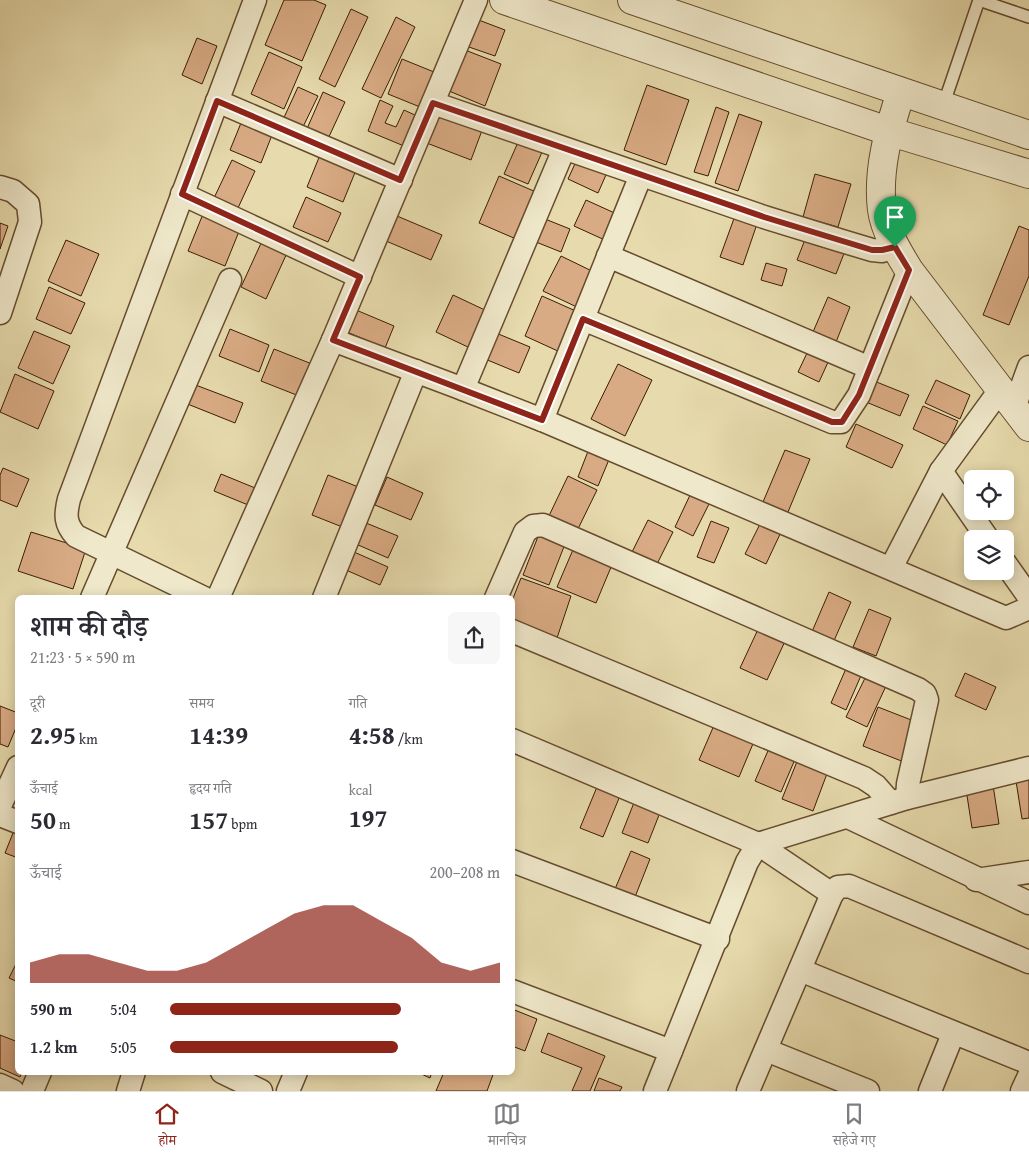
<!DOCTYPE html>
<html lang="hi">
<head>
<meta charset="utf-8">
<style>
	body { margin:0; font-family:"Gentium Book Plus","Noto Serif Devanagari",serif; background:#f7f7f7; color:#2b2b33; height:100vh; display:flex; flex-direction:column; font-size:19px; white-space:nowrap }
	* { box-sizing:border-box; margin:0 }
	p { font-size:16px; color:#7c7c81 }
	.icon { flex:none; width:28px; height:28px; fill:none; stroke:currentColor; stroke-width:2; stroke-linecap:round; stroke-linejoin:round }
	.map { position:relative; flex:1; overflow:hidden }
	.drawer { position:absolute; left:15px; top:595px; width:500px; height:480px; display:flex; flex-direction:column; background:#fff; border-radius:8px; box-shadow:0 2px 12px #0003 }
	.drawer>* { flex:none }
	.tools { position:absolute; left:964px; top:470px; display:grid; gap:10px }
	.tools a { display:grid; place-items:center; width:50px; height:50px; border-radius:8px; background:#fff; box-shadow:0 2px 12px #0003; font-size:25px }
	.pin { position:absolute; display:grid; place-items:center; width:42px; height:42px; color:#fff; margin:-51px -21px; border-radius:50% 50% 50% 0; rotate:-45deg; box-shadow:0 0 5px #0007 }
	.pin .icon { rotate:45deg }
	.round { display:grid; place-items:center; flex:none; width:52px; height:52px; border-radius:8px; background:#f7f7f7 }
	.summary { display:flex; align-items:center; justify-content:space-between; height:85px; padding:0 15px }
	h1 { font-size:28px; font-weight:600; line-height:38px }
	.metrics { display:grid; grid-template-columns:repeat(3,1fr); gap:8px; height:85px; padding:5px 15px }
	.metrics div { display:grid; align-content:center }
	.metrics b { font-size:25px; font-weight:600 }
	.metrics small { font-size:14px; font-weight:400 }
	.metrics p { font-size:14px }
	.chart { height:140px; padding:10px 15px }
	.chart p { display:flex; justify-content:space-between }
	.chart svg { width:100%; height:90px; margin-top:5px; fill:#8f2418; opacity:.7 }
	ul { padding:0 15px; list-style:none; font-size:16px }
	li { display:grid; grid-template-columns:80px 60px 1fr; align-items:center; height:38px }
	li i { height:12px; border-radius:6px; background:#8f2418 }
	.tabs { display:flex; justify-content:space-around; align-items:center; height:70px; border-top:1px solid #e1e1e2; background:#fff; font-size:14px; color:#7c7c81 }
	.tabs a { display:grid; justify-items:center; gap:2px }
	.tabs .active { color:#8f2418 }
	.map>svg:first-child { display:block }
	.building { fill:#d9ab84; stroke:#3b1d04 }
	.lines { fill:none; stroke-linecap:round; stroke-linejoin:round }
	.service-casing { stroke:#664c2e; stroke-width:14 }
	.minor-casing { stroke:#664c2e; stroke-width:25 }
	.tertiary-casing { stroke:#664c2e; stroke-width:30 }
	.service { stroke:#efe8ca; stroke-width:11 }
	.minor { stroke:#efe8ca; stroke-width:22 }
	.tertiary { stroke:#efe8ca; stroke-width:28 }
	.route-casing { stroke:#fff; stroke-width:10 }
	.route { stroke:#8f2418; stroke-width:6 }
</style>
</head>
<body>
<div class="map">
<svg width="1029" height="1091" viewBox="0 0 1029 1091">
	<rect width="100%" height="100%" fill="#e7dbad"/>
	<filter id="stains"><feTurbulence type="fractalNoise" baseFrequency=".004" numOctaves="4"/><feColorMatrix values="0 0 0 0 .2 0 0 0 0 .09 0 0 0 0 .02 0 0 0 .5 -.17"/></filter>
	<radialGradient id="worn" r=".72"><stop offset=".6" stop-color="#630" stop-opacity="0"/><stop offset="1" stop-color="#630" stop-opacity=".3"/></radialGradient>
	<g class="building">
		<path d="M284 0H314L326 5 302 61 265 45Z"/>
		<path d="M351 9 368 17 335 87 319 79Z"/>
		<path d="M396 17 415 27 381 98 362 89Z"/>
		<path d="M476 19 505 30 495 56 466 46Z"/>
		<path d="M197 38 217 46 202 84 182 75Z"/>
		<path d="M465 50 501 64 485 106 449 91Z"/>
		<path d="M269 52 302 67 284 109 251 94Z"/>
		<path d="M402 59 439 74 425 109 388 94Z"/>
		<path d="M647 85 689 100 666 165 624 150Z"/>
		<path d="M298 87 318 96 300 133 281 124Z"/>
		<path d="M323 92 345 102 327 141 306 131Z"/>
		<path d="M380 100 393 106 385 123 396 127 404 110 417 116 404 146 368 131Z"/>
		<path d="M716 107 729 112 708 176 694 172Z"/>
		<path d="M437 108 484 125 471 160 424 142Z"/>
		<path d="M739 114 762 122 738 191 715 183Z"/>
		<path d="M243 118 274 130 261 163 230 150Z"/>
		<path d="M519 140 543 150 528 184 504 174Z"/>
		<path d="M320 155 356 170 343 202 307 187Z"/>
		<path d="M579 155 609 168 598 193 568 179Z"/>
		<path d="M232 160 255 171 238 208 214 198Z"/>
		<path d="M815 174 851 184 838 227 803 217Z"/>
		<path d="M499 176 536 192 516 239 479 223Z"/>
		<path d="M306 197 341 213 328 242 293 227Z"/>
		<path d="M586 200 619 215 607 241 574 226Z"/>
		<path d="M736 213 758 221 743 265 720 257Z"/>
		<path d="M203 214 240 229 225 266 188 251Z"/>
		<path d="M397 216 442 235 431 260 386 241Z"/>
		<path d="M540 217 570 229 561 252 531 240Z"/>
		<path d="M0 223 8 226 0 249Z"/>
		<path d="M1019 226 1029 230V276L1009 325 983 315Z"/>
		<path d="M806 237 845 251 836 274 797 260Z"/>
		<path d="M66 240 99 254 81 296 48 281Z"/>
		<path d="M262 241 287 253 266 299 241 287Z"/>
		<path d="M561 256 598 274 581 309 543 291Z"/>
		<path d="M766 263 787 269 782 286 761 280Z"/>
		<path d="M49 287 85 303 71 334 36 319Z"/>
		<path d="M453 295 487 311 470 348 436 332Z"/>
		<path d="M542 296 578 312 560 352 525 336Z"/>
		<path d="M828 297 850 307 836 342 813 332Z"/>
		<path d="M349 307 394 326 385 348 340 329Z"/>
		<path d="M230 329 269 345 259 372 219 356Z"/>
		<path d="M34 331 70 346 53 384 18 368Z"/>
		<path d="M496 333 530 347 519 373 485 359Z"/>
		<path d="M274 349 312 364 299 396 261 381Z"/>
		<path d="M808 351 829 360 819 382 798 372Z"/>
		<path d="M618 364 652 380 625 436 591 419Z"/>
		<path d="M15 374 54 391 38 429 0 412Z"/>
		<path d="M936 380 970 395 960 419 925 403Z"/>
		<path d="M874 381 909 395 900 416 866 402Z"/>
		<path d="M193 384 243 403 235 423 185 403Z"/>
		<path d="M923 406 958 421 947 445 913 429Z"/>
		<path d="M856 424 903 445 892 468 846 447Z"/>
		<path d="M592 441 613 450 598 486 578 477Z"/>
		<path d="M785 450 810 459 788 512 763 502Z"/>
		<path d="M3 468 29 479 17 507 0 500V475Z"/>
		<path d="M221 474 260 490 253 507 214 491Z"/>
		<path d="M328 475 366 490 350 530 312 515Z"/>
		<path d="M568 476 597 490 576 533 547 520Z"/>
		<path d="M387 477 423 493 411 520 375 505Z"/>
		<path d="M691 493 710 502 693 536 675 527Z"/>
		<path d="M648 520 673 532 655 568 630 556Z"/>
		<path d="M762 520 782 530 766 564 745 554Z"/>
		<path d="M711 521 729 528 714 563 697 557Z"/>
		<path d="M366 523 398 536 388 558 356 544Z"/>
		<path d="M31 532 86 549 73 589 18 571Z"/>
		<path d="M539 534 565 544 549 585 523 575Z"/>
		<path d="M575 545 614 560 596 603 557 587Z"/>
		<path d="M354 552 388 567 380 585 346 570Z"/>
		<path d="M521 578 571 596 557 638 512 622V601Z"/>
		<path d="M829 592 851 602 833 643 811 634Z"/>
		<path d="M869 609 891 618 876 656 853 647Z"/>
		<path d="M760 625 787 637 767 680 740 668Z"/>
		<path d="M848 664 863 671 846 710 831 703Z"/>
		<path d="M965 673 996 687 986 710 955 696Z"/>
		<path d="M866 676 886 686 867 727 846 717Z"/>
		<path d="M0 706 18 713V723L8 747 0 744Z"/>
		<path d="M878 707 919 723 904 762 863 746Z"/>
		<path d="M715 723 755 739 739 777 699 760Z"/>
		<path d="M770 746 796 757 781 792 755 781Z"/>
		<path d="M798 759 828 771 813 811 782 799Z"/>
		<path d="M1029 779V818L1022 819 1016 781Z"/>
		<path d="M599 782 622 791 603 837 580 828Z"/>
		<path d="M993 785 999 824 972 828 966 789Z"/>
		<path d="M637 795 663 805 648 843 622 833Z"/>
		<path d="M15 828 18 829V858L5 853Z"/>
		<path d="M631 851 650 859 635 897 615 889Z"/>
		<path d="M18 960V982L9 978Z"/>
		<path d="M512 1009 537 1019 525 1051 512 1046Z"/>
		<path d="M548 1033 605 1056 590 1091H572L582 1068 541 1052Z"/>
		<path d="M0 1035 18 1042V1072H22L20 1077 0 1068Z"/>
		<path d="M417 1072H432L430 1078Z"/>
		<path d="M444 1072H494L487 1091H436Z"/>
		<path d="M599 1078 622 1087 620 1091H594Z"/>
	</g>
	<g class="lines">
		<defs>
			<g id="service">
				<path d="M979 0 1029 17"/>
				<path d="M943 106 979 0"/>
			</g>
			<g id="minor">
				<path d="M217 101 401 180"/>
				<path d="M433 103 764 217 842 241 872 250 882 251 895 247"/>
				<path d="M0 187 13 191 28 204 30 222 0 313"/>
				<path d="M182 194 360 277"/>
				<path d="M608 256 870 368"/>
				<path d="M583 319 832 422H841L859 395 909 270"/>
				<path d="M333 340 463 389 564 149"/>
				<path d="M463 389 542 420 1006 618 1029 608"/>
				<path d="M1014 408 1029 367"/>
				<path d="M542 420 641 175"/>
				<path d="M941 471 988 539"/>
				<path d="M1005 563 1029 597"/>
				<path d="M891 568 941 471 1000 390"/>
				<path d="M92 598 230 280"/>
				<path d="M204 598 76 536C65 524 65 515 69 499L255 0"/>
				<path d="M218 598 333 340 476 0"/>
				<path d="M324 598 416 371"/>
				<path d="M496 598 525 532 533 526 543 525 918 689 925 694 927 700 908 784 907 798"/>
				<path d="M512 631 864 778 876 786 891 803"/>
				<path d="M512 740 758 844 832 894"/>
				<path d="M0 806 18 767"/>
				<path d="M0 815 18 822"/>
				<path d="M848 817 1029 903"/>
				<path d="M512 861 718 939"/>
				<path d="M976 880 1029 872"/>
				<path d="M800 970 1029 1063"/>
				<path d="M512 991 671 1051"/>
				<path d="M766 1050 868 1091"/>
				<path d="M222 1072 261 1091"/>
				<path d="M0 1085 13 1091"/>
				<path d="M32 1091 40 1072"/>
				<path d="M128 1091 134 1072"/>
				<path d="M288 1091 296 1072"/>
				<path d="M655 1091 747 862 758 844 907 798 1029 768"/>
				<path d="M748 1091 832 894 838 887 849 886 1029 962"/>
				<path d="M930 1091 953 1034"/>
				<path d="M1022 1091 1029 1076"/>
			</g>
			<g id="tertiary">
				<path d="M504 0 888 131 1029 174"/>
				<path d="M632 0 1029 135"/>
				<path d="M901 92C889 129 877 170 882 210 885 231 898 252 909 270L1029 427"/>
			</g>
		</defs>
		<use href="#service" class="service-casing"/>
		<use href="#minor" class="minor-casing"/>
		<use href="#tertiary" class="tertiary-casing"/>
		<use href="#service" class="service"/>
		<use href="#minor" class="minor"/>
		<use href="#tertiary" class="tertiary"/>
	</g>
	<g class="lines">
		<defs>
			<path id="route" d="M217 101 400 180 433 103 764 217 872 250H882L895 247 909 270 859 395 842 422H832L583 319 542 420 333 340 360 277 182 194Z"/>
		</defs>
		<use href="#route" class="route-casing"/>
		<use href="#route" class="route"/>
	</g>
	<rect width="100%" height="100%" filter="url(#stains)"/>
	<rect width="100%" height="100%" fill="url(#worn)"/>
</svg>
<div class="tools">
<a><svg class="icon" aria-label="locate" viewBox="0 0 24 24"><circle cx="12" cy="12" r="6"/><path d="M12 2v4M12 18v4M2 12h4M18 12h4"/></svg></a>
<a><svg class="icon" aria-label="layers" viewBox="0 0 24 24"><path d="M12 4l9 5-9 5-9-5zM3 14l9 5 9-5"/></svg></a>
</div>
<div class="pin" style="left:895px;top:247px;background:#1e9e55"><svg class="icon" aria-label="arrive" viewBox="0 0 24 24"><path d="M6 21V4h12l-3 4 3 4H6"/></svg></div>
<section class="drawer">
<div class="summary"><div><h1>शाम की दौड़</h1><p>21:23 · 5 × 590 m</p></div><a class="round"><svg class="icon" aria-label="share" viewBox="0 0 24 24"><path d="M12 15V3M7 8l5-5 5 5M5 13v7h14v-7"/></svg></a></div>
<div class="metrics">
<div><p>दूरी</p><b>2.95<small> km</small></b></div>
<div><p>समय</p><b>14:39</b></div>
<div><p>गति</p><b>4:58<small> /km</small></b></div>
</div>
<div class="metrics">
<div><p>ऊँचाई</p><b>50<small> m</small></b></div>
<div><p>हृदय गति</p><b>157<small> bpm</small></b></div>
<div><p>kcal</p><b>197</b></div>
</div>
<div class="chart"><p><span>ऊँचाई</span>200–208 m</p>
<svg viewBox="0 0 160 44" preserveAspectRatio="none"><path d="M0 44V34L10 30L20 30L30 34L40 38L50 38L60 34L70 26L80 18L90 10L100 6L110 6L120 14L130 22L140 34L150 38L160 34V44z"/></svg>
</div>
<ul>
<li><b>590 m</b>5:04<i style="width:70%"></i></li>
<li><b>1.2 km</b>5:05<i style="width:69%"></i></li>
</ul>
</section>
</div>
<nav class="tabs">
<a class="active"><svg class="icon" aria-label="home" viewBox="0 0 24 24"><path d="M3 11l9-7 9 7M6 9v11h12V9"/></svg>होम</a>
<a><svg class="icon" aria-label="map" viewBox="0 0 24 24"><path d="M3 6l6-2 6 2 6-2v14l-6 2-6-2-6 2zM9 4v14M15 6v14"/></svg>मानचित्र</a>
<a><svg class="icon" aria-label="saved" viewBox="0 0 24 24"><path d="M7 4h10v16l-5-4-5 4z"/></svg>सहेजे गए</a>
</nav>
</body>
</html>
